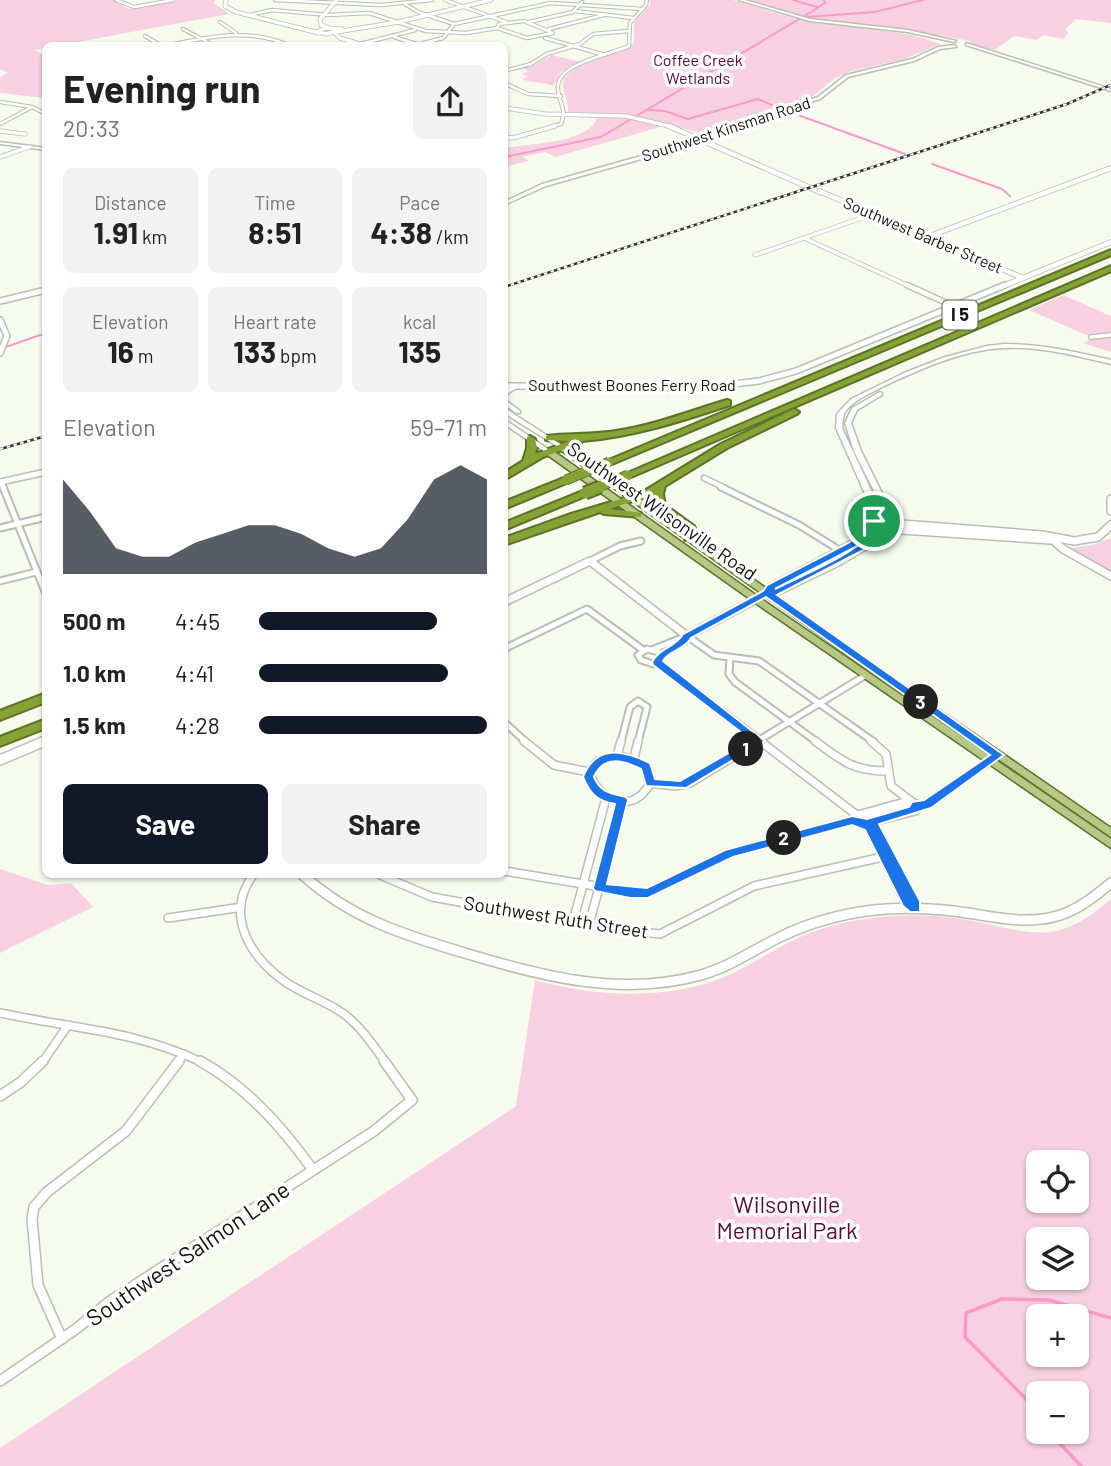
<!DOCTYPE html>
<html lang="en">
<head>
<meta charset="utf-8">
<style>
	body { margin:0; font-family:Barlow,sans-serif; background:#f2f2f2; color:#222; height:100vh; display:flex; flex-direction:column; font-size:26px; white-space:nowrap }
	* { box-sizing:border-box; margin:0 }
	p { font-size:23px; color:#767676 }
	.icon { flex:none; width:38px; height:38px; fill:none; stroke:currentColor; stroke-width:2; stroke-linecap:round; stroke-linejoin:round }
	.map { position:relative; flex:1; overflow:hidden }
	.details { position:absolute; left:42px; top:42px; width:466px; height:836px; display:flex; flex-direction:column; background:#fff; border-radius:10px; box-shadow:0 2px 5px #0004 }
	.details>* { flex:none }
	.buttons { position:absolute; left:1026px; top:1150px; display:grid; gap:14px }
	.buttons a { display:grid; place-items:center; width:63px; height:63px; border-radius:10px; background:#fff; box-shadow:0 2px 5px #0004; font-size:35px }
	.pin { position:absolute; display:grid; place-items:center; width:60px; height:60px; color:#fff; margin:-30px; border:4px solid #fff; border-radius:50%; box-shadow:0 2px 7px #0007 }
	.km { position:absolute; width:35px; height:35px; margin:-18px; border-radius:50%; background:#222; color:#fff; font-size:19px; line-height:35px; text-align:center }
	.round { display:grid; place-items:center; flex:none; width:74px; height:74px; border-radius:10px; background:#f2f2f2 }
	.head { display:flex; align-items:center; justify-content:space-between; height:119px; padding:0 21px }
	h1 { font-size:38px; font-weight:700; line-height:52px }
	.stats { display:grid; grid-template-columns:repeat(3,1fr); gap:10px; height:119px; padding:7px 21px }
	.stats div { display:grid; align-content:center; border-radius:10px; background:#f2f2f2; text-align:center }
	.stats b { font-size:30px; font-weight:700 }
	.stats small { font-size:19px; font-weight:400 }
	.stats p { font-size:19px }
	.chart { height:196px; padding:14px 21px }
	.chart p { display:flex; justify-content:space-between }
	.chart svg { width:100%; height:126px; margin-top:7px; fill:#111827; opacity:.7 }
	.button { display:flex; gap:14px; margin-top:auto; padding:14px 21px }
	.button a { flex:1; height:80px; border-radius:10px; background:#111827; color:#fff; font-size:28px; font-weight:700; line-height:80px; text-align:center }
	.button a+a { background:#f2f2f2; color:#222 }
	ul { padding:0 21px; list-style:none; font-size:23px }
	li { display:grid; grid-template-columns:112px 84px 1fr; align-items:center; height:52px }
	li i { height:18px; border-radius:9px; background:#111827 }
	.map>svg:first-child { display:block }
	.green { fill:#f7d1e1; fill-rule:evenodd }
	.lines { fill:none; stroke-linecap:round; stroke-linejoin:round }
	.stream-far1 { stroke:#fa9ac7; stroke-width:2 }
	.stream { stroke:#fa9ac7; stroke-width:3.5 }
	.pedestrian-casing { stroke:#babeb3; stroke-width:6 }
	.minor-far5-casing { stroke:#babeb3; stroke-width:4.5 }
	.minor-far4-casing { stroke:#babeb3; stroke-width:5 }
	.minor-far3-casing { stroke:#babeb3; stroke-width:7 }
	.minor-far2-casing { stroke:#babeb3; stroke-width:9 }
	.minor-far1-casing { stroke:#babeb3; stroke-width:10 }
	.minor-casing { stroke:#babeb3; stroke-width:12 }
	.tertiary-far4-casing { stroke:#babeb3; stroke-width:5 }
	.tertiary-far3-casing { stroke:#babeb3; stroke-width:6 }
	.tertiary-far2-casing { stroke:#babeb3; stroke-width:8 }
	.tertiary-far1-casing { stroke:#babeb3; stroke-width:10 }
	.tertiary-casing { stroke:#babeb3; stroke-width:12 }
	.secondary-casing { stroke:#babeb3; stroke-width:3 }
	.primary-casing { stroke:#5d7127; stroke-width:3 }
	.motorway-casing { stroke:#5d7127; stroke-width:4 }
	.pedestrian { stroke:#fff; stroke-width:3.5 }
	.minor-far5 { stroke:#fff; stroke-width:2.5 }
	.minor-far4 { stroke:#fff; stroke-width:3.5 }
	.minor-far3 { stroke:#fff; stroke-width:4.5 }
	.minor-far2 { stroke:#fff; stroke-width:5 }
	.minor-far1 { stroke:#fff; stroke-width:7 }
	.minor { stroke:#fff; stroke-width:9 }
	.tertiary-far4 { stroke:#fff; stroke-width:3.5 }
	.tertiary-far3 { stroke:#fff; stroke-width:4.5 }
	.tertiary-far2 { stroke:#fff; stroke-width:5 }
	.tertiary-far1 { stroke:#fff; stroke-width:7 }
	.tertiary { stroke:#fff; stroke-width:9 }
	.secondary { fill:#fff; fill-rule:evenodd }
	.primary { fill:#b6c885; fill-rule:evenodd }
	.motorway { fill:#85a334; fill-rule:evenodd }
	.rail-casing { stroke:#31322d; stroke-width:2.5 }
	.rail { stroke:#fff; stroke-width:2; stroke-dasharray:3.5; stroke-linecap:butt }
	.motorway-bridge-far1-casing { stroke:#5d7127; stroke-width:11; stroke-linecap:butt }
	.motorway-bridge-casing { stroke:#5d7127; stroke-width:15; stroke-linecap:butt }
	.motorway-bridge-far1 { stroke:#85a334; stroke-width:9 }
	.motorway-bridge { stroke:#85a334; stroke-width:11 }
	.route { fill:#1a73e8; stroke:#fff; stroke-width:2; fill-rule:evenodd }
	.labels { text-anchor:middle; stroke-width:7; stroke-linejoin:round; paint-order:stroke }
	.far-park-label { font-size:16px; fill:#5c083b; stroke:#fff }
	.far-street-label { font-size:16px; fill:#131410; stroke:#fff }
	.shield { fill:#fff; stroke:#5a5a58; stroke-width:2 }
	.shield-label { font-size:18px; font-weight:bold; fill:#131410 }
	.street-label { font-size:19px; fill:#131410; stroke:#fff }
	.near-park-label { font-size:23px; fill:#5c083b; stroke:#fff }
	.near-street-label { font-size:23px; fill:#131410; stroke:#fff }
</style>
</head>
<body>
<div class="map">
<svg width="1111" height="1466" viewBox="0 0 1111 1466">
	<rect width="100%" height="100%" fill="#f6fbee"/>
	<g class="green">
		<path d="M0 0H113L129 9 178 0H216L214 3 229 14 61 45 46 46 45 48 35 50 45 56V98L0 93V77L8 73 0 69Z"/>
		<path d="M650 0H733L796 19 800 17 746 0H1111V23L1076 19 1066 29 1068 33 1063 39 1043 35 1037 40 1014 36 995 50 972 45 971 41 910 31 843 25 913 35 941 44 904 59 852 71 835 78 811 98 732 121 705 134 631 115 568 112C569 99 560 90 564 78L577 67 631 47 634 42V23L650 5Z"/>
		<path d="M552 55 581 62 561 72 553 86C542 81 533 84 522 79L528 77 522 74 528 71 523 68 534 65Z"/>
		<path d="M592 116 626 118 664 126 555 157 545 152 522 157 529 161 504 167V155L507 154 504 148C527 144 589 143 597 118Z"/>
		<path d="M1063 295 1111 316V352L1083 343 1093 338 1029 310Z"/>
		<path d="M1111 538V571L1070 548 1092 545Z"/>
		<path d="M0 869 48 885 71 883 93 907 0 953Z"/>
		<path d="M1111 899V1466H0V1448L516 1106 535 980C595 997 671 1001 729 975 751 965 772 950 794 940 816 929 842 922 866 919 898 914 935 914 967 920 995 924 1028 937 1056 931 1076 927 1095 913 1111 899ZM1076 1162V1200H1038V1162ZM1038 1239H1076V1278H1038ZM1076 1316V1354H1038V1316ZM1076 1393V1432H1038V1393Z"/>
	</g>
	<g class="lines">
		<g class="stream-far1">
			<path d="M793 0 817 7"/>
			<path d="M806 17 875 12 923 0"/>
			<path d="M648 110 665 111 688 119 758 99 779 108"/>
			<path d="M790 112 905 154"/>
			<path d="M504 157 601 137 811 12 825 3 824 0"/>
			<path d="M932 164 1002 189 1010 196"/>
			<path d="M3 348 46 333"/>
		</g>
		<g class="stream">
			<path d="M1038 1415 1026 1399 965 1337 966 1313 1002 1299 1049 1300 1111 1318"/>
			<path d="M1049 1432 1081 1466"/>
		</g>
		<defs>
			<path id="pedestrian" d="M1091 337 1111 335"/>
			<g id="minor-far5">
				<path d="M116 0 134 7 173 0"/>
				<path d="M275 0 381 5 432 0"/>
				<path d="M445 0 506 22"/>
				<path d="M405 4 418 12 454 24"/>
				<path d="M575 11 633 18"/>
				<path d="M250 15 272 10 328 15 369 13 426 31 466 33 497 28"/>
				<path d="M524 21 553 33 527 38 497 28 499 24Z"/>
				<path d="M220 22 236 33"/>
				<path d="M529 22 573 12 582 2"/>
				<path d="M183 29 215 46"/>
				<path d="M549 29 604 15"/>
				<path d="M145 36 162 46"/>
				<path d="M394 37 420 45"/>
				<path d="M545 38 605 55"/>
				<path d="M420 44 443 38 454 24 551 3 643 9"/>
				<path d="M356 45 415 30"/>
				<path d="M95 46H110"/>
				<path d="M165 46C209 37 248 27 291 46"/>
				<path d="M236 46 240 45"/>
				<path d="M312 46H318"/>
				<path d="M504 71 531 64 547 54 580 44 593 34 629 31"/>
				<path d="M504 83 528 94 561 96"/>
				<path d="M0 102 32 107 46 114"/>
				<path d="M0 124 32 107"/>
				<path d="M549 127 561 124C568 108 557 101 558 86 559 63 612 54 629 46L630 23 646 5 647 0"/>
			</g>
			<g id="minor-far4">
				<path d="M0 131 25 134"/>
				<path d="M504 137 513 138 555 126"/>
				<path d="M0 157 29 147"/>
				<path d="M804 238 911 287"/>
				<path d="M755 255 873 214"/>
			</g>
			<g id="minor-far3">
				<path d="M907 285 953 306"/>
				<path d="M704 478 725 488"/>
				<path d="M1 482 4 488"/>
			</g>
			<g id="minor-far2">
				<path d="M3 487 46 594"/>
				<path d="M721 487 799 525 849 556"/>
				<path d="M0 528 46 517"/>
				<path d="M590 561 620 546 641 541"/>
				<path d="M0 581 36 572"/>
				<path d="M687 636 714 655 759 661 874 742"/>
				<path d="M504 649 587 609 643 650"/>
				<path d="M647 649 659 652 660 660 653 664 641 660 638 655Z"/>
				<path d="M654 649 687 636"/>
				<path d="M661 654 684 642 687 636"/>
				<path d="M730 658 729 674 735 682 817 742"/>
				<path d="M657 662 762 742"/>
				<path d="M504 722 526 742"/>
				<path d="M621 742 630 707 638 701 647 707 638 742"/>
				<path d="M756 742 866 675"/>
			</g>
			<g id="minor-far1">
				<path d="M524 741 554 765 589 772"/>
				<path d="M815 741C842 761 853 771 888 771"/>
				<path d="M871 741 886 754 891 786 916 805H927L998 755"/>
				<path d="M617 756C635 758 648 764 651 783 648 787 644 793 640 796 619 812 592 792 590 770L598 761Z"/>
				<path d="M617 756 621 741"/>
				<path d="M634 758 638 741"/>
				<path d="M651 783 675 786 690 783 759 741"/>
				<path d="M504 871 644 894 729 853 852 820 858 816 760 741"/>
				<path d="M253 875C224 915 250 958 287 983 305 995 326 1001 344 1014 361 1027 373 1045 386 1063"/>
				<path d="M380 875 432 897 604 928 660 934 754 886 887 856"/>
				<path d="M168 918 236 908"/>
				<path d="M573 922 606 798"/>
				<path d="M589 925 622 801"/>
				<path d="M0 1013C69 1028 140 1031 203 1063"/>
				<path d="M42 1063 68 1025"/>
				<path d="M177 1063 184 1054"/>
			</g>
			<g id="minor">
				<path d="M200 1061C247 1087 282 1127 313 1170"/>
				<path d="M0 1096 21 1082 43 1061"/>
				<path d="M62 1339 38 1285 32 1219 34 1207 47 1192 126 1131 179 1061"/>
				<path d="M0 1381 76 1329 110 1301 374 1131 412 1100 384 1061"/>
			</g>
			<g id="tertiary-far4">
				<path d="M226 0 225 6 236 12 319 33"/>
				<path d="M329 28 321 25 320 19 337 0"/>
				<path d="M334 29 336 31 327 34 317 32 325 28 342 29"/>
				<path d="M334 32 340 38 366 46"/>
				<path d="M336 32 398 22 491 0"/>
				<path d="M504 108 545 114 626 116 673 127"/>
			</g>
			<g id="tertiary-far3">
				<path d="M669 126 822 193"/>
				<path d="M819 191 1023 278"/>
				<path d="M927 237 1111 168"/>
				<path d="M1001 287 1111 242"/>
			</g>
			<g id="tertiary-far2">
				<path d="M0 301 46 290"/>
				<path d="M0 320 7 336 0 353"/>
				<path d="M504 386 708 387 759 381 796 371 1005 285"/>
				<path d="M0 482 46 472"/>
			</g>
			<g id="tertiary-far1">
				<path d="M1111 499V511"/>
				<path d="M877 522 1042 535 1074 541 1098 537 1111 525"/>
				<path d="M871 528 1050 540"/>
				<path d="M1053 540 1063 549 1111 576"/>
				<path d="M504 602 590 561 687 636 756 599"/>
				<path d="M41 742 46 740"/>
			</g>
			<g id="tertiary">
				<path d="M0 760 45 741"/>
				<path d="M303 875C351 919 407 936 468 954 544 977 623 997 701 975 729 967 752 951 778 938 808 923 840 914 874 910 900 907 926 908 953 911 988 915 1022 926 1057 916 1078 910 1095 896 1111 883"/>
				<path d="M914 908 907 903 870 827 858 816 905 803 916 805"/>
				<path d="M915 908 872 821 915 810 916 805"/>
			</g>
			<g id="secondary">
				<path d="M739 0H745L810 19 908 30 956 41 954 42 908 32 810 21Z"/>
				<path d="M966 43 1111 89V91L966 45Z"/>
				<path d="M955 45 956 47 940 49 914 61 848 77 820 99 740 125 698 143 546 186 504 205V202L542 184 694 141 736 123 818 97 846 75 912 59 938 47Z"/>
				<path d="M0 142 46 148V150L0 144Z"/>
				<path d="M1004 344C1041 344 1076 352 1111 360V364C1076 356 1040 346 1004 348 961 350 918 370 880 388 868 395 853 400 845 412 842 417 843 423 842 428L877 503 878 521 864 541 772 590 816 571 848 555 873 536 879 528 882 516 881 505 854 451 845 423 852 408 880 392 882 393V395L857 410 851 423 861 451 888 505 889 516 887 528 878 539 867 549 838 566 780 594 766 595 759 601H753L752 599 753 597 768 585 858 537 870 521 869 503 836 428 837 414 851 399 904 373 945 357 987 346Z"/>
				<path d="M516 384 519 386 518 387 504 396V391Z"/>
				<path d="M504 399 520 411V413H516L504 404Z"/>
				<path d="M504 408 506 409 565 447 564 448H560L504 413Z"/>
				<path d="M504 419 551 451V453H547L504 424Z"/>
			</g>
			<g id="primary">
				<path d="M559 445H565L875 666 1111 828V837L869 670 559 449Z"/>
				<path d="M546 450H552L770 605 1111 839V848L764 609 546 454Z"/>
			</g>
			<g id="motorway">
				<path d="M1111 250V255L612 464H606L604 462Z"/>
				<path d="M1111 266V271L631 477H625L623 475Z"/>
				<path d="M727 400 730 401V405C682 421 633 437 582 441L581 443 543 457 504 480V473L523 461 527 448V437L530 436 535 439 537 448 535 454 569 441 546 440V436C568 433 592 435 616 431 655 425 690 411 727 400Z"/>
				<path d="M794 409 799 412 797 414 727 448 665 486 663 494 665 505 694 526 695 528 693 540H685V529C671 520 654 512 653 494L610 509 641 513V517L604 514 600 512 504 545V538L571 514 641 493 721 444Z"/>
				<path d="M566 477 571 480 569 482 504 509V502Z"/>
				<path d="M585 490 588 491V495L504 530V523Z"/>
				<path d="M46 693V702L0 720V711Z"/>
				<path d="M46 719V728L0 746V737Z"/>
			</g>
		</defs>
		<use href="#pedestrian" class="pedestrian-casing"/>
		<use href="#minor-far5" class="minor-far5-casing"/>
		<use href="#minor-far4" class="minor-far4-casing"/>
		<use href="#minor-far3" class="minor-far3-casing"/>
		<use href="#minor-far2" class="minor-far2-casing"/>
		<use href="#minor-far1" class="minor-far1-casing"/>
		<use href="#minor" class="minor-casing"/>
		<use href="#tertiary-far4" class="tertiary-far4-casing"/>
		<use href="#tertiary-far3" class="tertiary-far3-casing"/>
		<use href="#tertiary-far2" class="tertiary-far2-casing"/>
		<use href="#tertiary-far1" class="tertiary-far1-casing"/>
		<use href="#tertiary" class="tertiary-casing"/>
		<use href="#secondary" class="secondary-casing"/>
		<use href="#primary" class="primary-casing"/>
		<use href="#motorway" class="motorway-casing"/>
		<use href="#pedestrian" class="pedestrian"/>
		<use href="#minor-far5" class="minor-far5"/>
		<use href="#minor-far4" class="minor-far4"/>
		<use href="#minor-far3" class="minor-far3"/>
		<use href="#minor-far2" class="minor-far2"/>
		<use href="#minor-far1" class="minor-far1"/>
		<use href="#minor" class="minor"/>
		<use href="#tertiary-far4" class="tertiary-far4"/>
		<use href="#tertiary-far3" class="tertiary-far3"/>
		<use href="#tertiary-far2" class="tertiary-far2"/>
		<use href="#tertiary-far1" class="tertiary-far1"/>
		<use href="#tertiary" class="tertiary"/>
		<use href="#secondary" class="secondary"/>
		<use href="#primary" class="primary"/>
		<use href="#motorway" class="motorway"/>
		<defs>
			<g id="rail">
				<path d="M504 287 1067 104 1111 85"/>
				<path d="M0 449 46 436"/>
			</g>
		</defs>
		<use href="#rail" class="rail-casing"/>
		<use href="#rail" class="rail"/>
		<defs>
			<g id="motorway-bridge-far1">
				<path d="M566 480 609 462"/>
				<path d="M596 488 628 475"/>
			</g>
			<path id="motorway-bridge" d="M585 493 600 487"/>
		</defs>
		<use href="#motorway-bridge-far1" class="motorway-bridge-far1-casing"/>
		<use href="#motorway-bridge" class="motorway-bridge-casing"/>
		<use href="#motorway-bridge-far1" class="motorway-bridge-far1"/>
		<use href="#motorway-bridge" class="motorway-bridge"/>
	</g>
	<path class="route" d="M874 518 889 523 873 545 777 595 1004 755 931 808 879 824 920 901V912H910L903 906 865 830 852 825 733 857 648 898H630L595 891 593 888 615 804C597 801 590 794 583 777 596 744 623 750 650 763L655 779 680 781 751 740 653 665 652 662C659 648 676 647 683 634L763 591 767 585 850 542ZM877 524 878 525 867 541 775 589C804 574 862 553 877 524ZM766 597 990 755 924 800 912 802 909 807 867 819 852 816 725 850 647 888 607 884 628 800 626 797C611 793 601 793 594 777 603 755 623 760 641 769L646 786 686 788 765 741 663 661C669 650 685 650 691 638Z"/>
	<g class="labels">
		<g class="far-park-label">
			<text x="698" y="66">Coffee Creek<tspan x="698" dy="18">Wetlands</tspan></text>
		</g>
		<g class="far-street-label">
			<text transform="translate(726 129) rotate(-18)" y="6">Southwest Kinsman Road</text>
			<text transform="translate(923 235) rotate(23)" y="6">Southwest Barber Street</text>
			<text x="632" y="391">Southwest Boones Ferry Road</text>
		</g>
		<rect class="shield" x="942.5" y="300.5" width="35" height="29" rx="5"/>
		<g class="shield-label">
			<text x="960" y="321">I 5</text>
		</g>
		<g class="street-label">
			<text transform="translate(662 511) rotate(35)" y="7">Southwest Wilsonville Road</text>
			<text transform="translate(556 917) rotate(9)" y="7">Southwest Ruth Street</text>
		</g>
		<g class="near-park-label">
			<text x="787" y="1213">Wilsonville<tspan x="787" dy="26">Memorial Park</tspan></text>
		</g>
		<g class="near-street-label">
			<text transform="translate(188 1254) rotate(-34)" y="8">Southwest Salmon Lane</text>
		</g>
	</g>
</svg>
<div class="buttons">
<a><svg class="icon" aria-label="locate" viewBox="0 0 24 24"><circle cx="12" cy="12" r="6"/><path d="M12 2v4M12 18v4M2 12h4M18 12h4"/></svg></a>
<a><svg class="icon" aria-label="layers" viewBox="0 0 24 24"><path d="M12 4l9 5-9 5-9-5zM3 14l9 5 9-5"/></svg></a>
<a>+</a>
<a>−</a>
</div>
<div class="pin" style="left:874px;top:521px;background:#1e9e55"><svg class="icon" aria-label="arrive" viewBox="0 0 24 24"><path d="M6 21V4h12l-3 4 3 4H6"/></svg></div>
<b class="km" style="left:746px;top:749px">1</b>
<b class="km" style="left:784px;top:838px">2</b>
<b class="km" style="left:921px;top:702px">3</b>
<section class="details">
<div class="head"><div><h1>Evening run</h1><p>20:33</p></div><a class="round"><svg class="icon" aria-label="share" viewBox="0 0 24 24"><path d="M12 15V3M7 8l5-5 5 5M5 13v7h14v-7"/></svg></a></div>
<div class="stats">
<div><p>Distance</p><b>1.91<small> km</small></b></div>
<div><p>Time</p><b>8:51</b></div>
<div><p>Pace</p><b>4:38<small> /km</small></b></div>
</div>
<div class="stats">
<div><p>Elevation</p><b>16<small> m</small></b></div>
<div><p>Heart rate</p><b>133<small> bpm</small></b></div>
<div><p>kcal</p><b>135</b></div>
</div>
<div class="chart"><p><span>Elevation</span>59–71 m</p>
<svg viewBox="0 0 160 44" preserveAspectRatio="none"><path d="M0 44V11L10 22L20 35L30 38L40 38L50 33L60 30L70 27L80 27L90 30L100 35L110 38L120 35L130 25L140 11L150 6L160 11V44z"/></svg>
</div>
<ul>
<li><b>500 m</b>4:45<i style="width:78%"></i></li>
<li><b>1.0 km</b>4:41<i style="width:83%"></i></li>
<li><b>1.5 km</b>4:28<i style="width:100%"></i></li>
</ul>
<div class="button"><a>Save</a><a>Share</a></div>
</section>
</div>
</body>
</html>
